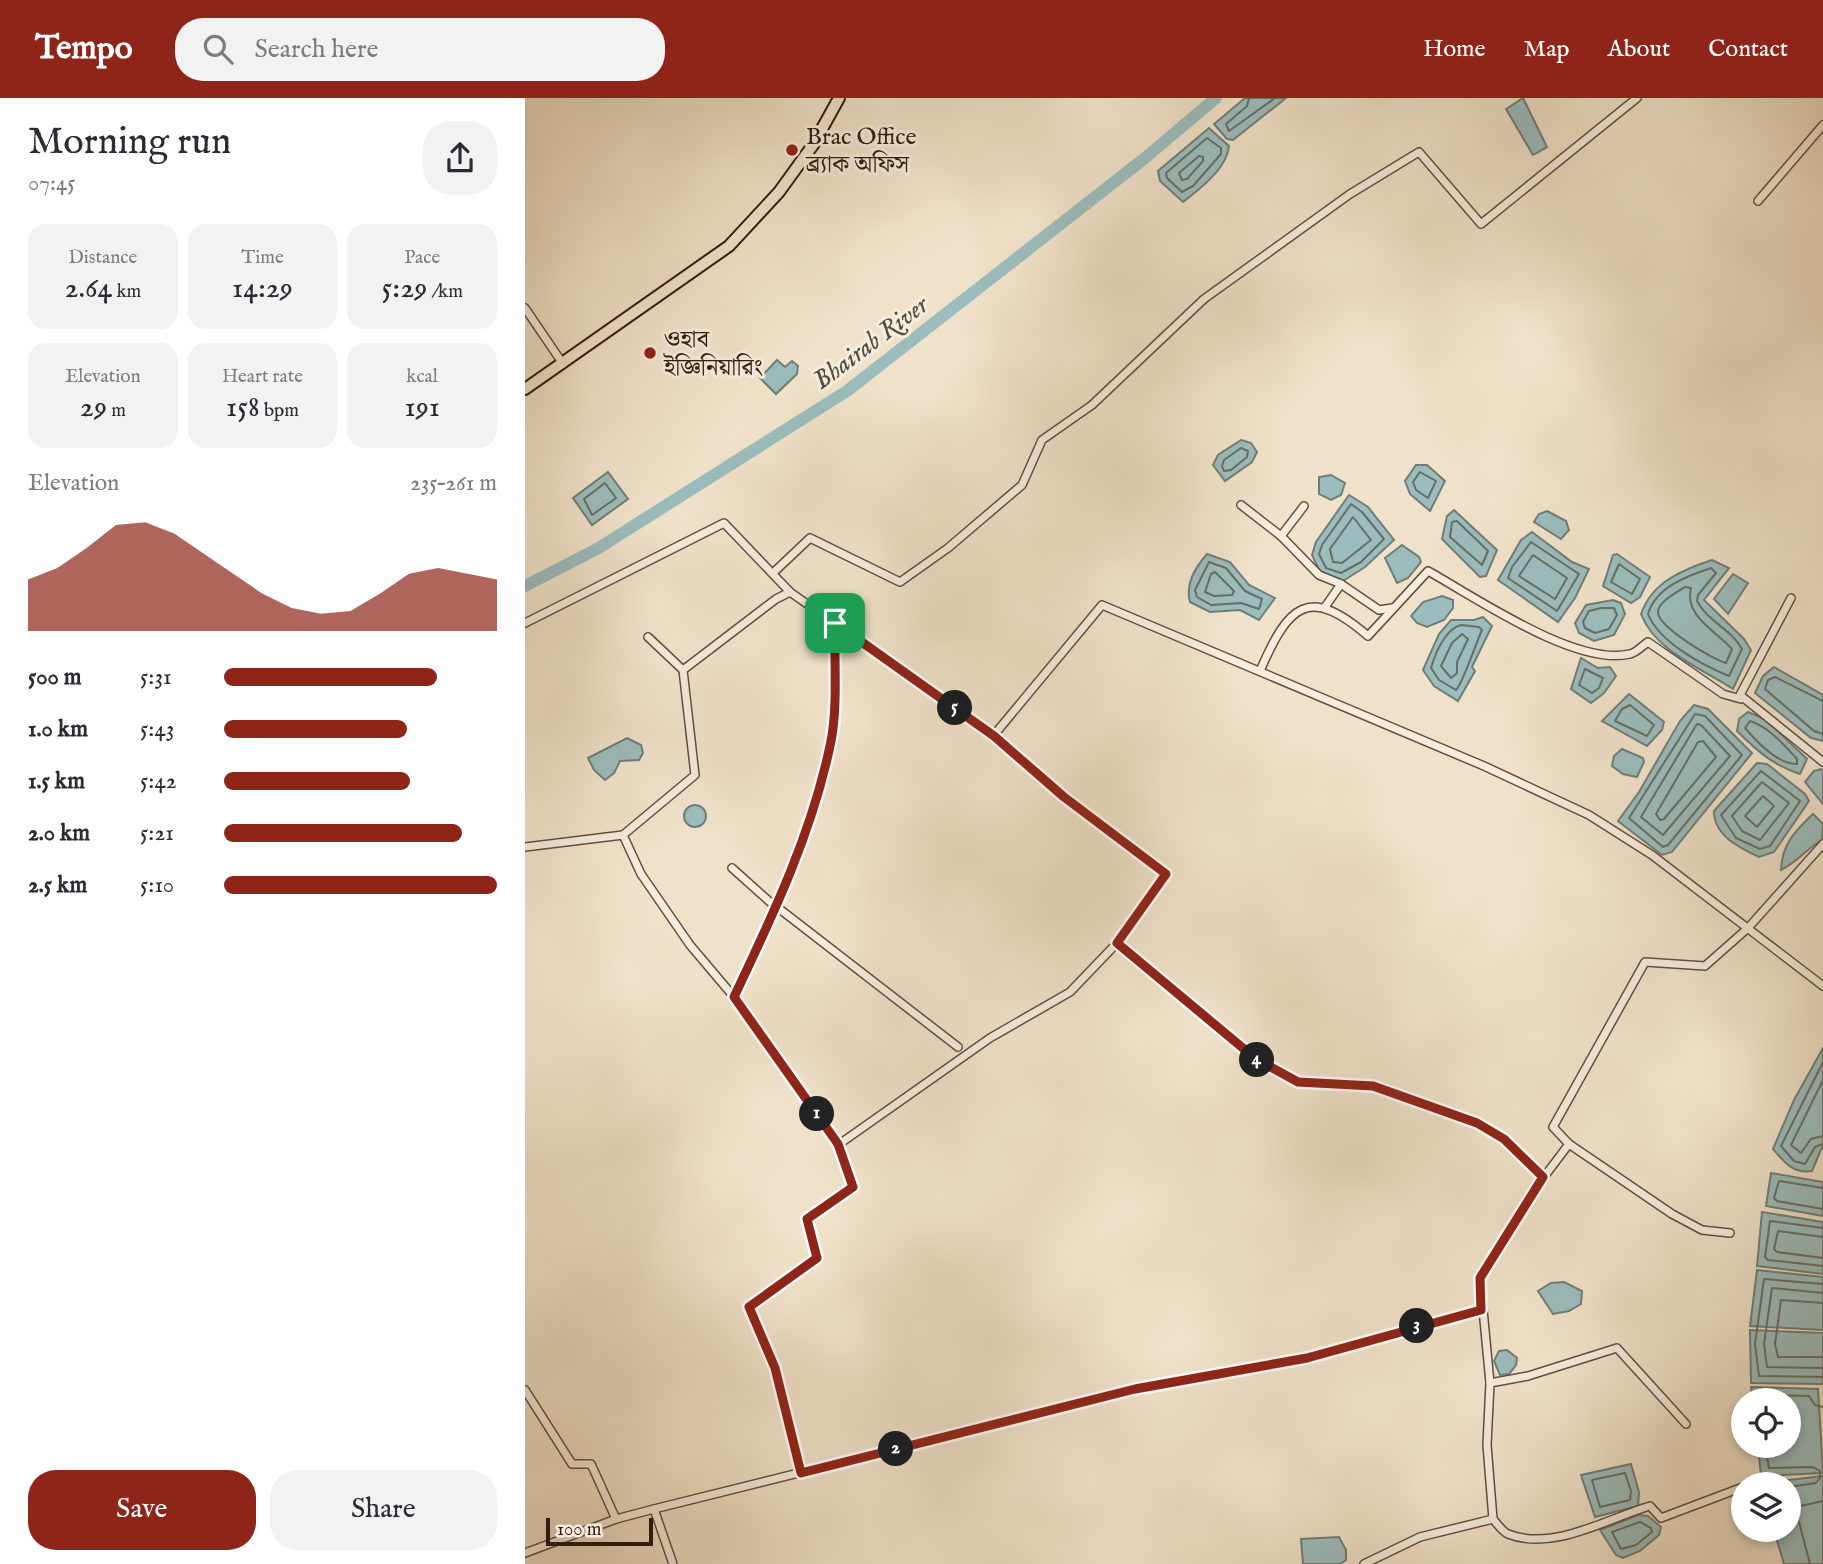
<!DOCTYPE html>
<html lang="en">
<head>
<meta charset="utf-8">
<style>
	body { margin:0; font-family:"IM FELL English","Noto Serif Bengali",serif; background:#f2f2f3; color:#2b2b33; height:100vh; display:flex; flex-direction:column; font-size:26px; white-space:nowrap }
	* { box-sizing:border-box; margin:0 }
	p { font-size:23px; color:#7c7c81 }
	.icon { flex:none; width:38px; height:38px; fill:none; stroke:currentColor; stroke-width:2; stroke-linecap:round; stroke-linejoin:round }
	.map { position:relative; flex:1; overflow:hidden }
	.panel { display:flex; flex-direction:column; background:#fff; width:525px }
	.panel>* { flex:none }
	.controls { position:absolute; left:1206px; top:1290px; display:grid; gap:14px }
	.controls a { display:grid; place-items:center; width:70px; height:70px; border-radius:50%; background:#fff; box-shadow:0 4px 10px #0003; font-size:35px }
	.scale { position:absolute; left:21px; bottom:18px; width:107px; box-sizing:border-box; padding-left:7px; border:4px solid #331e0d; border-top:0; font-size:19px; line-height:24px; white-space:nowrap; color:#331e0d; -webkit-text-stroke:5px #f5ecdd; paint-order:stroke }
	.pin { position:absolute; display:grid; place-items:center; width:60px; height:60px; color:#fff; margin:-30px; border-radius:14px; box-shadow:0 4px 10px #0006 }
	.km { position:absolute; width:35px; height:35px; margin:-18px; border-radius:50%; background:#222; color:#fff; font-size:19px; line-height:35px; text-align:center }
	.round { display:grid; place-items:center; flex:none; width:74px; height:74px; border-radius:28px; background:#f2f2f3 }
	.overview { display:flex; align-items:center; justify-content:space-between; height:119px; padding:0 28px }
	h1 { font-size:38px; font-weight:600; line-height:52px }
	.metrics { display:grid; grid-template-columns:repeat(3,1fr); gap:10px; height:119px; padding:7px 28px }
	.metrics div { display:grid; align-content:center; border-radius:18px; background:#f2f2f3; text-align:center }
	.metrics b { font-size:30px; font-weight:600 }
	.metrics small { font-size:19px; font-weight:400 }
	.metrics p { font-size:19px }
	.chart { height:196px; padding:14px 28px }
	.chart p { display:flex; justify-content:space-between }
	.chart svg { width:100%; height:126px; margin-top:7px; fill:#8f2418; opacity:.7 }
	.primary-button { display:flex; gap:14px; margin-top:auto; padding:14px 28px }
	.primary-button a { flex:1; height:80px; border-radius:28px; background:#8f2418; color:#fff; font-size:28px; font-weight:600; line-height:80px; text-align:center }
	.primary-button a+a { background:#f2f2f3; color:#2b2b33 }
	ul { padding:0 28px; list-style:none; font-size:23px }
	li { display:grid; grid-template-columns:112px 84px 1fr; align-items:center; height:52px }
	li i { height:18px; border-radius:9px; background:#8f2418 }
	header { display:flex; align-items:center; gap:42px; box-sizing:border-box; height:98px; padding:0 35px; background:#8f2418; color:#fff }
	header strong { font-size:33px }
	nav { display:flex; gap:38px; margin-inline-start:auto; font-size:24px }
	.search { width:490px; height:63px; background:#f2f2f3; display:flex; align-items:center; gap:18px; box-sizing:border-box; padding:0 24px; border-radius:28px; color:#7c7c81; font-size:26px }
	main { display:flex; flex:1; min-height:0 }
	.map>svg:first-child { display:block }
	.water { fill:#9bbdbd; stroke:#717d77; stroke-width:2 }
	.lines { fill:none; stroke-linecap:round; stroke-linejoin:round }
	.shore { stroke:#676e65; stroke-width:2 }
	.river { stroke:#9bbdbd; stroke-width:12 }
	.minor-casing { stroke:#624f3c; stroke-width:10 }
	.highway-casing { stroke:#331e0d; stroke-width:14 }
	.minor { stroke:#f5ecdd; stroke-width:7 }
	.highway { stroke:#f0e2ca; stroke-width:10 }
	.route-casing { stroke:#fff; stroke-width:14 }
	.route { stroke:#8f2418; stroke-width:9 }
	.poi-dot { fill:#8f2418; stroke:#f5ecdd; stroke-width:2.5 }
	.labels { text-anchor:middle; stroke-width:6; stroke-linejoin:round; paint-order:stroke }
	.poi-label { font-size:24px; fill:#331e0d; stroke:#f5ecdd; text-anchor:start }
	.water-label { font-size:26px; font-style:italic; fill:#524e42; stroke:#f5ecdd }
</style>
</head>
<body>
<header>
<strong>Tempo</strong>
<div class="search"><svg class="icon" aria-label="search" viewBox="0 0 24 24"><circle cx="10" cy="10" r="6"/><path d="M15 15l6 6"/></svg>Search here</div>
<nav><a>Home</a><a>Map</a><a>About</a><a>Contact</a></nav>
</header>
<main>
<section class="panel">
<div class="overview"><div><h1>Morning run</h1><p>07:45</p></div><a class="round"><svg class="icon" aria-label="share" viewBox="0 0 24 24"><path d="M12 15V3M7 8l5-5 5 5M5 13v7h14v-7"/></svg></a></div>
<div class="metrics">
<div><p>Distance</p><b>2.64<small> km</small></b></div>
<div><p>Time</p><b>14:29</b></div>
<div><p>Pace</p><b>5:29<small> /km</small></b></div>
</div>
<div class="metrics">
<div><p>Elevation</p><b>29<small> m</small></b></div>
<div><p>Heart rate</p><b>158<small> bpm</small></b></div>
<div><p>kcal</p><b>191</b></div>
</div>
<div class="chart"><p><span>Elevation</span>235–261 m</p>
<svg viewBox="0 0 160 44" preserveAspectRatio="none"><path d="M0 44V26L10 22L20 15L30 7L40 6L50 10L60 17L70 24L80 31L90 36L100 38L110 37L120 31L130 24L140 22L150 24L160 26V44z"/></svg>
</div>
<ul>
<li><b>500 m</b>5:31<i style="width:78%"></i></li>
<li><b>1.0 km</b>5:43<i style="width:67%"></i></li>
<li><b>1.5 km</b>5:42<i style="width:68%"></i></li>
<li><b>2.0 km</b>5:21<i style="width:87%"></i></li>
<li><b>2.5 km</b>5:10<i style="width:100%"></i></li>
</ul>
<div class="primary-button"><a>Save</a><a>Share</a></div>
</section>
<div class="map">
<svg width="1298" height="1466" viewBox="0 0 1298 1466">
	<rect width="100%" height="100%" fill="#f0e2ca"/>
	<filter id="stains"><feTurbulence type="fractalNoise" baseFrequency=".00286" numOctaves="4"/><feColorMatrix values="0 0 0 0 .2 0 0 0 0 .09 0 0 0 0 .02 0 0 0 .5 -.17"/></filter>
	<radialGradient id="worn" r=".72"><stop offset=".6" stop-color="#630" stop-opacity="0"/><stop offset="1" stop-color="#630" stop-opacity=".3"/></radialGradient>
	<g class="water">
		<path d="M720 0H761L708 42 702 41 689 26Z"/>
		<path d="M998 0 1022 49 1008 57 981 11Z"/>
		<path d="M684 30 704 48C702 70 675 91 658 104L635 83 633 73Z"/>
		<path d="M252 262 260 269 267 263 273 268 272 276 251 296 235 280Z"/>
		<path d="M716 342 726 345 732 354 727 364 700 383 688 367 693 357Z"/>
		<path d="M891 367H902L920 383 905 413 885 396 880 383Z"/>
		<path d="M83 374 103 401 67 427 48 400Z"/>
		<path d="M806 377 820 385 816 397 806 402 794 396V379Z"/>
		<path d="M824 397 843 409 869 442 840 469 818 483 796 476 787 457 791 444Z"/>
		<path d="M929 412 972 452 961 478 955 479 917 441 922 418Z"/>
		<path d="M1022 413 1041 423 1044 432 1036 441 1009 424 1014 416Z"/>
		<path d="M1007 434 1047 464 1064 471 1050 500 1033 524 973 482 996 442Z"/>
		<path d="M877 447 894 459 896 464 883 480 872 485 860 460Z"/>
		<path d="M682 456 705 464 724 487 750 500 734 522 715 512 685 514 665 504C660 486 670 470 682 456Z"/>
		<path d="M1092 456 1125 479 1115 499 1106 505 1078 488 1088 457Z"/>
		<path d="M1187 462 1204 470 1179 502 1219 541 1226 552 1208 591C1176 570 1130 553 1116 516 1127 484 1157 472 1187 462Z"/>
		<path d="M1208 476 1223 485 1203 516 1189 501Z"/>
		<path d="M917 498 928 502V510L919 522 902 529 892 525 886 518 898 504Z"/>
		<path d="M1088 502 1096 505 1100 516 1089 537 1069 543 1054 535 1050 525 1061 507Z"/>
		<path d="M958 519 967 528 947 569 950 573 933 603 909 588 898 572 914 536 926 522H949Z"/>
		<path d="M1056 560 1073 570 1085 569 1091 578 1079 595 1066 605 1046 591Z"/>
		<path d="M1249 569 1298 597V643L1286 640 1230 595 1238 578Z"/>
		<path d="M1104 596 1139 624 1137 632 1122 648 1077 623Z"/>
		<path d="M1169 607 1183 611 1227 655 1147 754 1137 757 1093 723 1114 694 1155 623Z"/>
		<path d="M1223 614 1240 621 1282 661 1275 676C1249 668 1231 652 1212 633L1214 621Z"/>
		<path d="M102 640 116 647 118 655 114 662 95 663 89 675 80 682 69 672 63 660Z"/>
		<path d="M1097 651 1118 660 1119 664 1112 679 1098 676 1087 668 1089 658Z"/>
		<path d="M1232 665 1242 666 1280 696 1284 703 1249 754 1234 759C1215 750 1189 738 1189 713Z"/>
		<path d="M1296 671 1298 673V706L1280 684 1289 673Z"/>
		<circle cx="170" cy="718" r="11"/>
		<path d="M1288 716 1298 726 1297 742C1281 751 1273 764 1256 772 1257 746 1270 733 1288 716Z"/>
		<path d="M1298 950V1047L1287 1073C1268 1076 1259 1064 1248 1051L1269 1002Z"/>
		<path d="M1246 1075 1298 1084V1118L1241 1108Z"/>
		<path d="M1237 1114 1298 1124V1176L1232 1168Z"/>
		<path d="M1232 1172 1298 1179V1232L1225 1228Z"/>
		<path d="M1039 1184 1057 1193 1056 1206 1044 1213 1028 1216 1013 1193 1026 1185Z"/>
		<path d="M1225 1232 1298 1235V1286L1226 1285Z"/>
		<path d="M982 1252 992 1260 991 1267 984 1276 975 1277 969 1263 974 1253Z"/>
		<path d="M1226 1289 1293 1291 1298 1375 1236 1378 1233 1348H1264V1302H1228Z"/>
		<path d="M1106 1366 1114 1394 1113 1408 1070 1419 1056 1377Z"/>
		<path d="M1298 1378V1466H1259L1249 1432H1264V1386L1239 1385Z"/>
		<path d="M1114 1417 1123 1418 1136 1429 1134 1437 1115 1453 1098 1460 1091 1457 1075 1432Z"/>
		<path d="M814 1439 821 1452V1462L815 1466H778L776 1441Z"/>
	</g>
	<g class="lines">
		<g class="shore">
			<path d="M724 0 722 8 701 26 704 33 750 0"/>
			<path d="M682 40 696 50V56L668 88 657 94 642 80 641 75Z"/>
			<path d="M674 58 678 59V63L662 81 657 82 654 75Z"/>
			<path d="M716 350 723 353 722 359 706 372 699 373 697 368 699 362Z"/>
			<path d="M895 374 911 383 903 400 891 392 888 384Z"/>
			<path d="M80 385 91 400 67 417 59 401Z"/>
			<path d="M826 406 837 414 859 441 836 464 816 475 801 470 794 456 797 447Z"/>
			<path d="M828 419 846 442 817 465 808 464 805 451Z"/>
			<path d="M932 423 963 453 957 467 925 439 927 424Z"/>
			<path d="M1006 444 1054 476 1032 513 983 480 987 469Z"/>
			<path d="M1008 457 1042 480 1030 501 994 478Z"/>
			<path d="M684 464 701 470 720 493 737 501 734 511 716 505 686 507 672 499 670 492Z"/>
			<path d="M1094 466 1115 481 1107 496 1086 484Z"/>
			<path d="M1186 470 1191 475 1173 497 1172 503C1182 523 1206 531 1217 551L1204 578C1177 567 1134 544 1123 516 1131 489 1162 478 1186 470Z"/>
			<path d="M690 474 709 493 707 497 689 498 680 494 686 476Z"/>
			<path d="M1160 489 1166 490C1159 518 1190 532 1207 551L1201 565C1188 562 1132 528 1133 514 1133 504 1152 494 1160 489Z"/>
			<path d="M1076 510H1089L1092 517 1084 531 1070 535 1060 530 1058 524 1064 513Z"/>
			<path d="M936 527 954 529 957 532C951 545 937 587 931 592L914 582 906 570C910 556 920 531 936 527Z"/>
			<path d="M937 536 943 541 932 564V575L926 580 916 568 927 545Z"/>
			<path d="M1060 571 1078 580 1074 590 1067 595 1054 587Z"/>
			<path d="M1298 603 1250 579 1243 582 1240 591 1289 633 1298 636"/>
			<path d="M1105 607 1129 627 1122 638 1090 623 1097 611Z"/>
			<path d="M1170 616 1180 618 1217 657 1143 747 1138 749 1104 720Z"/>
			<path d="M1225 623C1244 629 1259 647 1272 661V666C1254 667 1232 644 1220 630Z"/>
			<path d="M1172 626 1176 627 1205 658 1138 737 1116 719Z"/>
			<path d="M1178 643 1191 659 1139 721 1135 722 1131 716 1173 644Z"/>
			<path d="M1236 673 1275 703 1245 748 1235 751 1211 740 1196 717Z"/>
			<path d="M1237 684 1264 705 1235 742 1217 733 1207 718Z"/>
			<path d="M1238 698 1249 708 1232 729 1220 718Z"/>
			<path d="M1298 964 1256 1048 1269 1063 1280 1066 1290 1049 1298 1046"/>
			<path d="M1298 982 1266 1047 1276 1055 1286 1041 1298 1038"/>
			<path d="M1298 1090 1254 1083 1249 1100 1252 1103 1298 1111"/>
			<path d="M1298 1130 1245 1123 1240 1159 1243 1162 1298 1168"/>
			<path d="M1298 1139 1253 1133 1249 1151 1252 1154 1298 1160"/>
			<path d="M1298 1186 1239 1181 1230 1246 1234 1278 1298 1279"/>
			<path d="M1298 1195 1247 1190 1239 1246 1242 1269 1298 1270"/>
			<path d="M1298 1205 1256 1202 1250 1246 1253 1259H1298"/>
			<path d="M1234 1302 1238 1297 1284 1298 1290 1307 1298 1309"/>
			<path d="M1240 1348 1244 1370 1288 1369 1295 1373V1380L1291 1385 1264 1389"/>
			<path d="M1100 1375 1106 1393 1105 1402 1075 1409 1067 1382Z"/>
			<path d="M1115 1424 1126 1430 1127 1434 1111 1447 1096 1451 1087 1434Z"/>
			<path d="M1285 1466 1274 1424 1266 1410 1298 1403"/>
		</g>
		<path class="river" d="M0 488 72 451 322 293 620 60 691 0"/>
		<defs>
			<g id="minor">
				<path d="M1233 103 1298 27"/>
				<path d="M0 210 38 266"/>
				<path d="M716 407 756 438 794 477 816 486 854 512 867 510"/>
				<path d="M756 438 779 408"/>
				<path d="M248 475 285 440 375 484 423 450 497 387 517 342 567 307 679 201 825 96 894 54 956 126 1112 0"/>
				<path d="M265 494 251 501 158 572 170 677 98 737 116 776 165 847 220 912 313 1047 329 1089 282 1121 292 1160 224 1209 250 1270 276 1375"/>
				<path d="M1266 500 1215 597 1298 664"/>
				<path d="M800 509 816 486"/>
				<path d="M0 525 199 425 265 494 469 637 539 699 641 776 592 845 545 894 465 940 313 1047"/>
				<path d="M123 539 158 572"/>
				<path d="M735 573C763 508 783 486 843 538L903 473C950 499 1051 569 1105 556 1111 555 1117 548 1123 544L1198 596 1216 601"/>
				<path d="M469 637 577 507 959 668 1064 717 1127 757 1298 888"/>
				<path d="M0 749 98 737"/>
				<path d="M207 770 245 804"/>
				<path d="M252 809 281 734 307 641 311 525"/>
				<path d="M592 845 731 961 773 984 848 988 952 1025 979 1041 1019 1079"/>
				<path d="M209 899 252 809 433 949"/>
				<path d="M1044 1046 1147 1116 1177 1132 1205 1135"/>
				<path d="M965 1285 1003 1278 1092 1250 1161 1326"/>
				<path d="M0 1292 47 1366H66L91 1421"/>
				<path d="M129 1411 148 1466"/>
				<path d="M968 1421C972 1426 978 1434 983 1436 1028 1454 1083 1420 1125 1408L1136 1420 1218 1389"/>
				<path d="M0 1455 91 1421 129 1411 610 1291 782 1260 956 1212"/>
				<path d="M839 1466 895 1439 968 1421 962 1347 965 1285 955 1180 1019 1079 1044 1046 1028 1029 1120 864 1180 868 1223 830 1298 746"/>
			</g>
			<path id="highway" d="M0 291 204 148 254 94 288 47 314 0"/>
		</defs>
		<use href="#minor" class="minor-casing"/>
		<use href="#highway" class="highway-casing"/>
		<use href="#minor" class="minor"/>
		<use href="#highway" class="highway"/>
	</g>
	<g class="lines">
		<defs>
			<path id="route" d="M310 525 469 638 539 699 641 776 592 845 731 961 773 984 848 988 952 1025 979 1041 1018 1079 955 1180 956 1212 782 1260 610 1291 276 1375 250 1270 224 1209 292 1160 282 1121 328 1089 313 1046 209 899C248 817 288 733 306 643 313 608 309 562 310 525Z"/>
		</defs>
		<use href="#route" class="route-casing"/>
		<use href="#route" class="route"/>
	</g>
	<g class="poi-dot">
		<circle cx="267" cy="52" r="7"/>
		<circle cx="125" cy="255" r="7"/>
	</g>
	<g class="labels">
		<g class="poi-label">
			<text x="281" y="46">Brac Office<tspan x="281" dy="28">ব্র্যাক অফিস</tspan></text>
			<text x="139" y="249">ওহাব<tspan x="139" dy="28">ইজ্ঞিনিয়ারিং</tspan></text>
		</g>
		<g class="water-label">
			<text transform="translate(345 244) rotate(-37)" y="9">Bhairab River</text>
		</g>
	</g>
	<rect width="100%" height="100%" filter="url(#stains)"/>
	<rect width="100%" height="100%" fill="url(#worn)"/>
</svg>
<div class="controls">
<a><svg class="icon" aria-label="locate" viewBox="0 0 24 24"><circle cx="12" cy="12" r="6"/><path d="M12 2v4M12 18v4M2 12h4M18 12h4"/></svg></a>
<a><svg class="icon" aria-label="layers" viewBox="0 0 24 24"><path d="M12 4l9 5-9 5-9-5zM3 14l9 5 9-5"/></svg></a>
</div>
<div class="scale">100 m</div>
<div class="pin" style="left:310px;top:525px;background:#1e9e55"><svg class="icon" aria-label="arrive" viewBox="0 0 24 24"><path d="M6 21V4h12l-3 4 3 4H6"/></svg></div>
<b class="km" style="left:292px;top:1016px">1</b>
<b class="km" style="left:371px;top:1351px">2</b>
<b class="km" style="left:892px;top:1228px">3</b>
<b class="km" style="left:732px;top:962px">4</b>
<b class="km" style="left:430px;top:610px">5</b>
</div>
</main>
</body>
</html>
